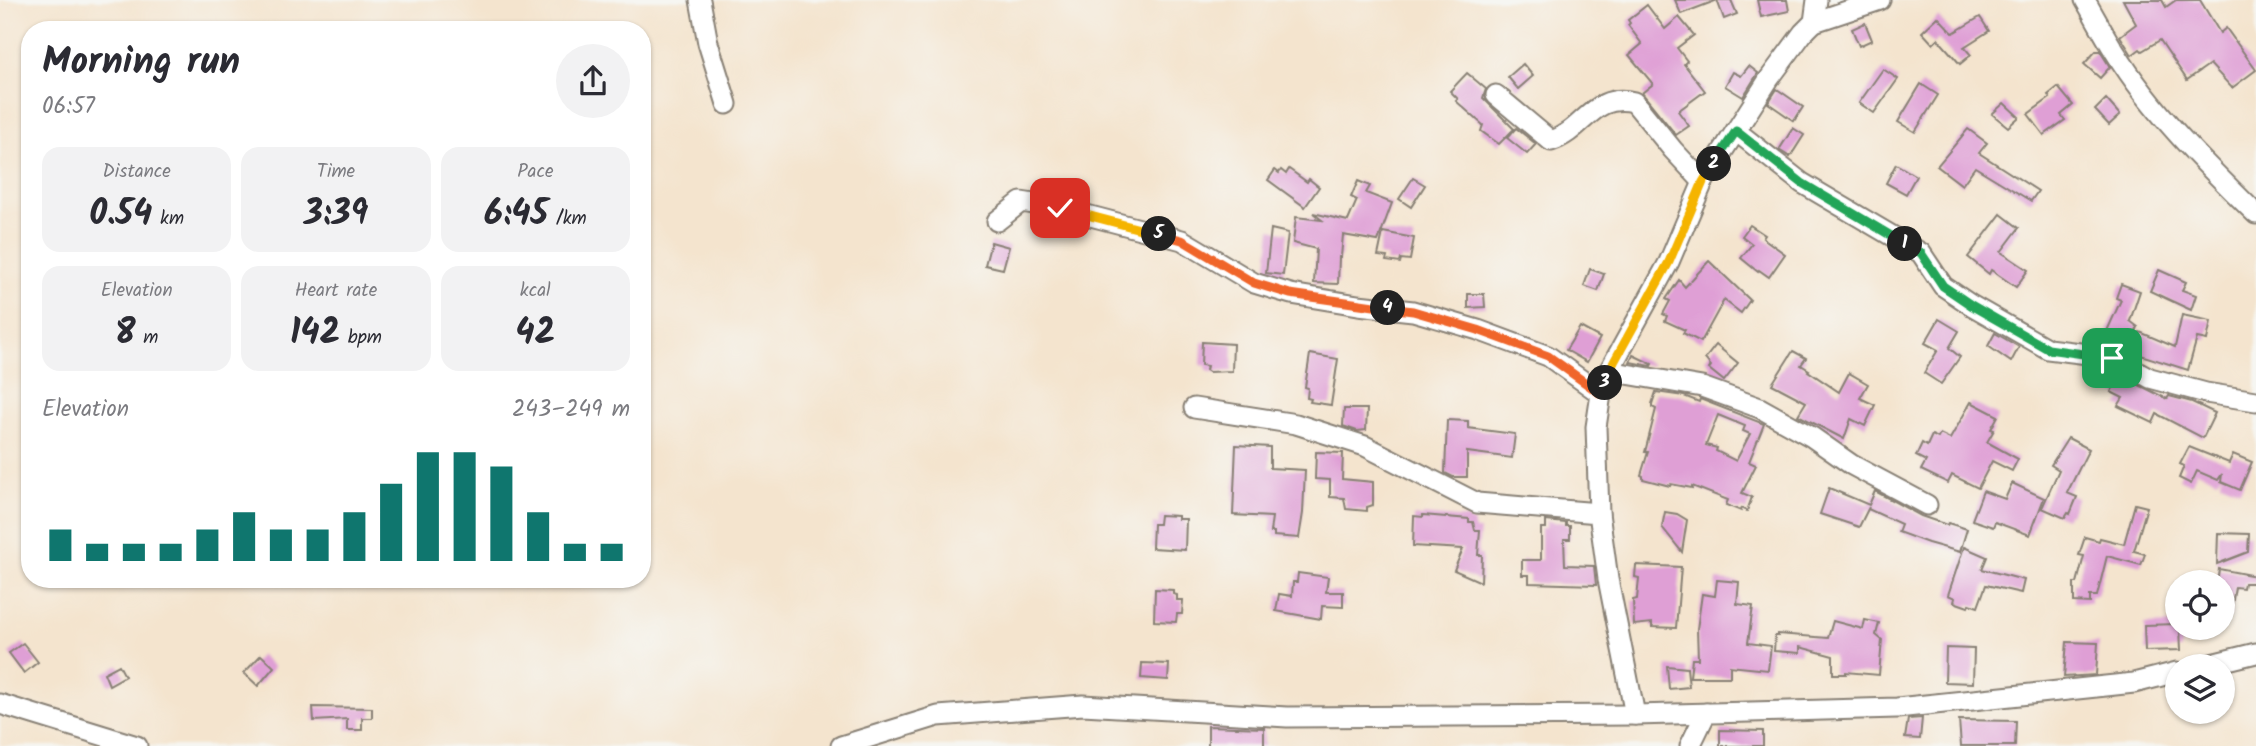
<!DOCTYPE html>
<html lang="en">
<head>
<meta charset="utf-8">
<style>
	body { margin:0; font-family:Kalam,sans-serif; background:#f2f2f3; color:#2b2b33; height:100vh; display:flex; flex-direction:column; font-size:26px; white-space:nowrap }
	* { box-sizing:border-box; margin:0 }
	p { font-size:23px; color:#7c7c81 }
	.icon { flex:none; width:38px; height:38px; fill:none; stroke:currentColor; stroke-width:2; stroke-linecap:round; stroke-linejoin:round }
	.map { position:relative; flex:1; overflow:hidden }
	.side { position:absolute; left:21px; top:21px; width:630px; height:567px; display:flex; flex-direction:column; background:#fff; border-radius:28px; box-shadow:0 2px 5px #0004 }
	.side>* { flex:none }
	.fabs { position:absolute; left:2165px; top:570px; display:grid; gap:14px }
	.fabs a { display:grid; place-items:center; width:70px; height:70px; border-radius:50%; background:#fff; box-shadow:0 2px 5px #0004; font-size:35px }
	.pin { position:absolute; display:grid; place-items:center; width:60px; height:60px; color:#fff; margin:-30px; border-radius:14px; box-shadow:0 4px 10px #0006 }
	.km { position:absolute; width:35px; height:35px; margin:-18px; border-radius:50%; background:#222; color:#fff; font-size:19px; line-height:35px; text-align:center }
	.round { display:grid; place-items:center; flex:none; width:74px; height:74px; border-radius:37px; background:#f2f2f3 }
	.headline { display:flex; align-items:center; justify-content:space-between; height:119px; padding:0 21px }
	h1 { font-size:38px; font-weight:600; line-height:52px }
	.metrics { display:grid; grid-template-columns:repeat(3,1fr); gap:10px; height:119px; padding:7px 21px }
	.metrics div { display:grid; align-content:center; border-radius:18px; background:#f2f2f3; text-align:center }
	.metrics b { font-size:35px; font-weight:600 }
	.metrics small { font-size:19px; font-weight:400 }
	.metrics p { font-size:19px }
	.chart { height:196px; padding:14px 21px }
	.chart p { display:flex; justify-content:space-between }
	.chart svg { width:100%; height:126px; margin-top:7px; stroke:#0f766e; stroke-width:6 }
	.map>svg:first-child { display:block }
	.building { fill:#df9fd5; fill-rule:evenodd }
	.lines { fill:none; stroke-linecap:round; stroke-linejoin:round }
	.minor-casing { stroke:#888075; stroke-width:23 }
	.minor { stroke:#fff; stroke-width:19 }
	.split-1-casing { stroke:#fff; stroke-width:14 }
	.split-2-casing { stroke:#fff; stroke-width:14 }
	.split-3-casing { stroke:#fff; stroke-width:14 }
	.split-4-casing { stroke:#fff; stroke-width:14 }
	.split-5-casing { stroke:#fff; stroke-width:14 }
	.split-6-casing { stroke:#fff; stroke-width:14 }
	.split-1 { stroke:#22a559; stroke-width:9 }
	.split-2 { stroke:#22a559; stroke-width:9 }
	.split-3 { stroke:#f5b400; stroke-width:9 }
	.split-4 { stroke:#f0652b; stroke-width:9 }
	.split-5 { stroke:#f0652b; stroke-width:9 }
	.split-6 { stroke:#f5b400; stroke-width:9 }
</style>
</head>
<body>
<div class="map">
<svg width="2256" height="746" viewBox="0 0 2256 746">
	<rect width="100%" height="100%" fill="#f6f6f2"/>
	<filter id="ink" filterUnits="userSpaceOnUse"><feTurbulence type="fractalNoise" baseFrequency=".0143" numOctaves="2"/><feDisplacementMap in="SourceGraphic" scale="14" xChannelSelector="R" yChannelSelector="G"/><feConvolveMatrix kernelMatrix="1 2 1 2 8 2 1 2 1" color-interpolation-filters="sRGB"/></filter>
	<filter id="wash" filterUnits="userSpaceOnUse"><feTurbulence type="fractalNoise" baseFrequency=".00686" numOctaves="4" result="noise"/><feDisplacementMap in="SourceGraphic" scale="28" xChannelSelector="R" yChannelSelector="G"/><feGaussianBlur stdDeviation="1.57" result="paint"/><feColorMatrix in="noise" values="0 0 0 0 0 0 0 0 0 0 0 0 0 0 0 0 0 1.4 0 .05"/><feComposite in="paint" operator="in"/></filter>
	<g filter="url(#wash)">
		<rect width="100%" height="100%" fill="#f4e4ce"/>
		<g id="blocks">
			<g class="building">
				<path d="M1675 0H1715V1L1681 14Z"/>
				<path d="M1717 0H1731L1737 14 1724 19Z"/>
				<path d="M1757 0H1787L1789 11 1761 17Z"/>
				<path d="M2123 0H2162L2166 7 2176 0H2200L2220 33 2226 28 2256 70 2232 88 2210 64 2187 80 2160 40 2142 51 2140 49 2132 55 2120 36 2136 24Z"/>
				<path d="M1647 5 1665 29 1679 17 1694 35 1677 48 1687 61 1684 64 1705 91 1678 111 1689 126 1676 135 1642 93 1653 84 1629 55 1642 44 1628 25 1630 23 1628 20Z"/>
				<path d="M1938 17 1953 33 1980 17 1989 31 1964 47 1971 55 1960 64 1938 39 1933 44 1922 32Z"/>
				<path d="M1865 23 1872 40 1859 46 1852 29Z"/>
				<path d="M2096 51H2100L2110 67 2100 78 2084 64Z"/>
				<path d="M1523 64 1533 76 1518 89 1508 77Z"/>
				<path d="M1749 66 1758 73 1743 97 1725 86 1733 72 1741 76Z"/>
				<path d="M1883 69 1898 79 1874 113 1859 103Z"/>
				<path d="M1467 73 1486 89 1483 98 1514 129 1499 144 1481 131 1483 125 1456 101 1458 99 1450 91Z"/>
				<path d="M1921 84 1938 95 1915 132 1898 122Z"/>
				<path d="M2058 87 2073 105 2061 115 2065 120 2044 135 2028 114 2050 98 2048 95Z"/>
				<path d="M1777 89 1803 107 1794 121 1768 103Z"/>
				<path d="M2106 99 2120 115 2109 125 2095 110Z"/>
				<path d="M2004 103 2019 117 2008 127 1992 114Z"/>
				<path d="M1516 128 1536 144 1527 154 1507 138Z"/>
				<path d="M1793 128 1804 135 1790 157 1779 150Z"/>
				<path d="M1968 129 1987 143 1979 153 2038 191 2031 201 1975 167 1962 185 1937 166Z"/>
				<path d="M1896 164 1916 176 1906 194 1886 183Z"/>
				<path d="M1289 169 1307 182 1309 179 1319 187 1305 207 1268 180 1275 170 1279 173 1281 170 1286 174Z"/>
				<path d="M1413 178 1425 185 1411 207 1399 199Z"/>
				<path d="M1358 181 1370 186 1366 193 1392 203 1378 241 1343 235 1341 257H1339L1338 284 1314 283 1316 249 1293 243 1296 217 1322 220 1313 213 1348 221 1357 200 1351 197Z"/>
				<path d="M2001 214 2019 228 2001 252 2028 270 2016 287 1991 270 1989 274 1968 257Z"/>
				<path d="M1750 225 1765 235 1763 238 1785 254 1769 277 1759 270 1758 272 1741 258 1752 244 1742 236Z"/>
				<path d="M1271 229 1288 233 1283 275 1266 273Z"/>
				<path d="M1383 232 1414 238 1410 260 1401 259 1400 263 1386 261 1387 257 1378 256Z"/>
				<path d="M991 242 1009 247 1003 269 985 265Z"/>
				<path d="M1709 261 1750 300 1741 313 1724 300 1701 342 1683 333 1685 330 1665 321 1667 316 1663 314 1670 301 1666 299 1679 280 1685 287Z"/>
				<path d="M1590 269 1604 274 1598 291 1584 286Z"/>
				<path d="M2159 270 2186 282 2182 290 2196 295 2191 310 2150 291Z"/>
				<path d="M2121 284 2140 291 2130 321 2138 327 2132 341 2107 331 2121 300 2116 298Z"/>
				<path d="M1468 294H1484L1485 307 1468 308Z"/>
				<path d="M2182 315 2211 321 2207 340 2197 338 2188 370 2131 352 2140 332 2175 347Z"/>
				<path d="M1939 319 1959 331 1949 348 1960 357 1941 384 1924 373 1938 350 1925 343Z"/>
				<path d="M1580 327 1600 338 1587 362 1566 350Z"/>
				<path d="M1995 333 2019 347 2011 362 1988 346Z"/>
				<path d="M1202 342 1233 344 1232 371 1209 372 1206 370 1207 366 1201 365Z"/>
				<path d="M1716 345 1738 363 1724 381 1709 369 1711 366 1705 359Z"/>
				<path d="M1793 351 1806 358 1801 365 1809 370 1808 371 1839 392 1849 373 1868 384 1860 398 1875 405 1865 426 1851 419 1844 439 1798 415 1806 402 1772 384Z"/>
				<path d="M1310 354 1338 359 1331 405 1310 402 1311 399 1307 398 1308 388 1305 387Z"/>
				<path d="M1633 355 1652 364 1651 366 1630 362Z"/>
				<path d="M2119 375 2167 399 2169 396 2192 402 2215 413 2203 438 2157 414 2153 423 2118 406 2123 398 2111 392Z"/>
				<path d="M1656 392 1684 396 1699 402 1700 399 1764 424 1749 462 1756 465 1742 493 1752 497 1747 511 1742 508 1741 511 1726 505 1728 500 1692 486V488L1671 484 1670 486 1643 479V476L1641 475 1648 452H1645L1656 409 1652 407V404ZM1718 415 1745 426 1743 431 1750 434 1736 461 1716 451 1717 448 1706 445Z"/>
				<path d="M1971 402 1998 416 1991 429 1994 430 1987 442 2018 459 2012 471 1992 461 1978 488 1952 475 1948 483 1921 470 1926 461 1916 456 1922 443 1927 446 1932 435 1938 438 1940 434 1950 439Z"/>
				<path d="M1344 409H1367L1366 430 1357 431 1343 426Z"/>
				<path d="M1447 420 1468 421V428L1515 434 1512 458 1467 452V477H1453L1445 473Z"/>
				<path d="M2068 438 2089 449 2067 493 2077 497 2070 514 2068 513 2065 518 2042 508 2059 470 2051 465Z"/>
				<path d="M1236 445 1270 447V468L1305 470 1303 513 1299 538 1274 536V532H1270L1272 517 1233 515Z"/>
				<path d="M2189 447 2229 463 2233 454 2252 462 2240 490 2221 482 2222 474 2218 480 2197 471 2191 484 2179 478 2184 466 2180 464Z"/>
				<path d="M1316 452 1343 453 1342 479 1373 482V505L1367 507V511L1346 509 1344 498 1330 497V480L1315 479Z"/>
				<path d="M2012 483 2044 498 2030 535 1995 522 1993 527 1972 520 1983 491 2005 499Z"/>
				<path d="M1829 488 1869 505 1875 491 1921 516 1947 525 1948 523 1967 529 1960 552 1928 543 1898 532 1901 524 1868 509 1869 507 1859 527 1820 514Z"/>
				<path d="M2135 504 2147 507 2134 551 2145 554 2141 565 2107 556 2097 596H2090V603L2074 602V583H2077L2084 556 2079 555 2085 537 2099 541 2100 538 2124 544Z"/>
				<path d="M1665 512 1677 514 1687 520 1682 552 1662 527Z"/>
				<path d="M1160 515 1178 516V519H1186L1185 550 1152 548 1153 524H1159Z"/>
				<path d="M1423 515 1469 519V522H1473L1475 530H1480L1478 555H1482L1481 582 1454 570 1463 549 1413 546 1414 516 1423 517Z"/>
				<path d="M1546 521 1566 523V526H1570V539H1564L1565 565 1594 566 1596 585 1529 583V575H1522V560H1541V528H1546Z"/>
				<path d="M2218 533 2249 534 2248 552 2217 564Z"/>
				<path d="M1964 547 1987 557 1982 569 2024 580 2021 593 1986 585 1978 607 1969 604 1968 607 1954 602 1955 598 1948 595Z"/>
				<path d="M1636 565 1681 567 1676 628 1652 627V623L1634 625 1633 600 1637 599 1639 578 1635 577Z"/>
				<path d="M2219 569 2256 576V583H2244L2243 588 2235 587 2230 618H2222V583H2217Z"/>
				<path d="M1298 573 1328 577 1326 592H1343V607L1322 606 1321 619 1276 611 1279 594 1292 596 1293 582H1297Z"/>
				<path d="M1717 580 1739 582 1737 604 1753 606 1748 643 1771 646 1768 670 1730 666V677H1690L1692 659H1698L1697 629 1702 594 1715 596Z"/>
				<path d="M1155 589 1173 590V594L1177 595V600H1183L1182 614H1177L1176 622 1154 621Z"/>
				<path d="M1865 620 1879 623 1876 635 1882 640 1879 675 1846 672V674H1833V656L1800 647V653L1774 651 1775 636H1778V634L1828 638 1833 621 1863 629Z"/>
				<path d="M2177 624V628H2180L2181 650 2145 651 2144 625Z"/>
				<path d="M2067 642 2098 643 2096 675 2064 677Z"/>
				<path d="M23 643 38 662 24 673 9 653Z"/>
				<path d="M1946 648 1974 649 1973 683 1945 682Z"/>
				<path d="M261 655 274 667 258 686 244 673Z"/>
				<path d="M1142 663 1169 664 1168 680 1141 678Z"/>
				<path d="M119 665 125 676 109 685 104 673Z"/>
				<path d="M1667 666 1687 668 1689 687 1669 689Z"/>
				<path d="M313 707 372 708V718H362V730H347V719L314 721Z"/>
				<path d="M1922 718 1920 739 1905 738 1908 719Z"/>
				<path d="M1959 720 2016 721 2015 746H1961Z"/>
				<path d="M1208 726 1264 728V746H1208Z"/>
				<path d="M1720 730 1763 731V746H1720Z"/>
			</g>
		</g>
	</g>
	<g filter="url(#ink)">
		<use href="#blocks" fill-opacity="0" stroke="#888075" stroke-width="2"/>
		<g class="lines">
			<defs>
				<g id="minor">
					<path d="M700 0 708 43 727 104"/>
					<path d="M2085 0C2095 17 2104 35 2115 52 2152 112 2205 164 2256 214"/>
					<path d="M1814 22 1880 0"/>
					<path d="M1496 95 1551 141C1585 130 1593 92 1634 102L1673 150 1703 182"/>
					<path d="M1736 131 1802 183 1921 253 1943 286 1971 305 2048 349 2112 357 2150 378 2206 393 2256 401"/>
					<path d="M997 221 1021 202 1060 208 1182 240 1254 283 1291 294 1358 305 1413 311 1478 330 1548 356 1601 394"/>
					<path d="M1609 371 1702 387 1760 408 1812 437 1852 465 1927 505"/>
					<path d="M1194 408 1296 424 1365 446 1477 503 1599 513"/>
					<path d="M2199 667 2256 653"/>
					<path d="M0 704 137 746"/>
					<path d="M1635 715 1608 579 1599 513 1596 427 1601 394 1609 371 1669 262 1703 182 1769 79 1803 33 1814 22 1817 0"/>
					<path d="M841 746 938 716 1083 705 1287 717 1635 715 1897 708 2134 683 2177 672"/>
					<path d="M1690 746 1706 713"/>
				</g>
			</defs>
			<use href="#minor" class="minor-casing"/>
			<use href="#minor" class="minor"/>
		</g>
	</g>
	<g class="lines" filter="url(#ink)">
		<defs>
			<path id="split-1" d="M1905 244 1921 253 1943 286 1971 305 2048 349 2112 358"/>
			<path id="split-2" d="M1714 164 1736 131 1802 183 1905 244"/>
			<path id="split-3" d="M1605 383 1609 371 1669 262 1703 182 1714 164"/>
			<path id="split-4" d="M1388 308 1413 311 1478 330 1548 356 1601 394 1605 383"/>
			<path id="split-5" d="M1159 234 1182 240 1254 283 1290 294 1388 308"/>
			<path id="split-6" d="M1060 208 1159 234"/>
		</defs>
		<use href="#split-1" class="split-1-casing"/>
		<use href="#split-2" class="split-2-casing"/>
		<use href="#split-3" class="split-3-casing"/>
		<use href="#split-4" class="split-4-casing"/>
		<use href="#split-5" class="split-5-casing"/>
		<use href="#split-6" class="split-6-casing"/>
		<use href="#split-1" class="split-1"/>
		<use href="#split-2" class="split-2"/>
		<use href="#split-3" class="split-3"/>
		<use href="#split-4" class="split-4"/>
		<use href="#split-5" class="split-5"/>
		<use href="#split-6" class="split-6"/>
	</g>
</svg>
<div class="fabs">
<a><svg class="icon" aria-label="locate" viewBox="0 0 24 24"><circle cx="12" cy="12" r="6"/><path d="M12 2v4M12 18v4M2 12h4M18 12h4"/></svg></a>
<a><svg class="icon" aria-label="layers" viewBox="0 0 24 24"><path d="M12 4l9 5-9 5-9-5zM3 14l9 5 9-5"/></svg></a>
</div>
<div class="pin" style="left:2112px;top:358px;background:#1e9e55"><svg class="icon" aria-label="arrive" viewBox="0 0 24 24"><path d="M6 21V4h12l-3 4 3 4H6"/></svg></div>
<div class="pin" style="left:1060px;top:208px;background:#d93025"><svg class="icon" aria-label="check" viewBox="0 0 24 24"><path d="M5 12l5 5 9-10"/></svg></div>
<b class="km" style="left:1905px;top:244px">1</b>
<b class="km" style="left:1714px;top:164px">2</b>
<b class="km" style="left:1605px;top:383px">3</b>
<b class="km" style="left:1388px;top:308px">4</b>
<b class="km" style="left:1159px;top:234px">5</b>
<section class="side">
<div class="headline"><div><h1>Morning run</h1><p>06:57</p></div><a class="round"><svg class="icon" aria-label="share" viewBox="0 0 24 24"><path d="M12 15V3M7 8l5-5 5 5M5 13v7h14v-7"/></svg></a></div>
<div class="metrics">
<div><p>Distance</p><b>0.54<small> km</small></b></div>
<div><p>Time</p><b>3:39</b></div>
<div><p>Pace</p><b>6:45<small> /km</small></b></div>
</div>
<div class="metrics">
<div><p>Elevation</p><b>8<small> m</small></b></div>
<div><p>Heart rate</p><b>142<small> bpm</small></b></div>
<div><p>kcal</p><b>42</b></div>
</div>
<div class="chart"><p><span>Elevation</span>243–249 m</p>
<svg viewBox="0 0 160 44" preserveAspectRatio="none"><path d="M5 44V33M15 44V38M25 44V38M35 44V38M45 44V33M55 44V27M65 44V33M75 44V33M85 44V27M95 44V17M105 44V6M115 44V6M125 44V11M135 44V27M145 44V38M155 44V38"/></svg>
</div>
</section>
</div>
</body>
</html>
